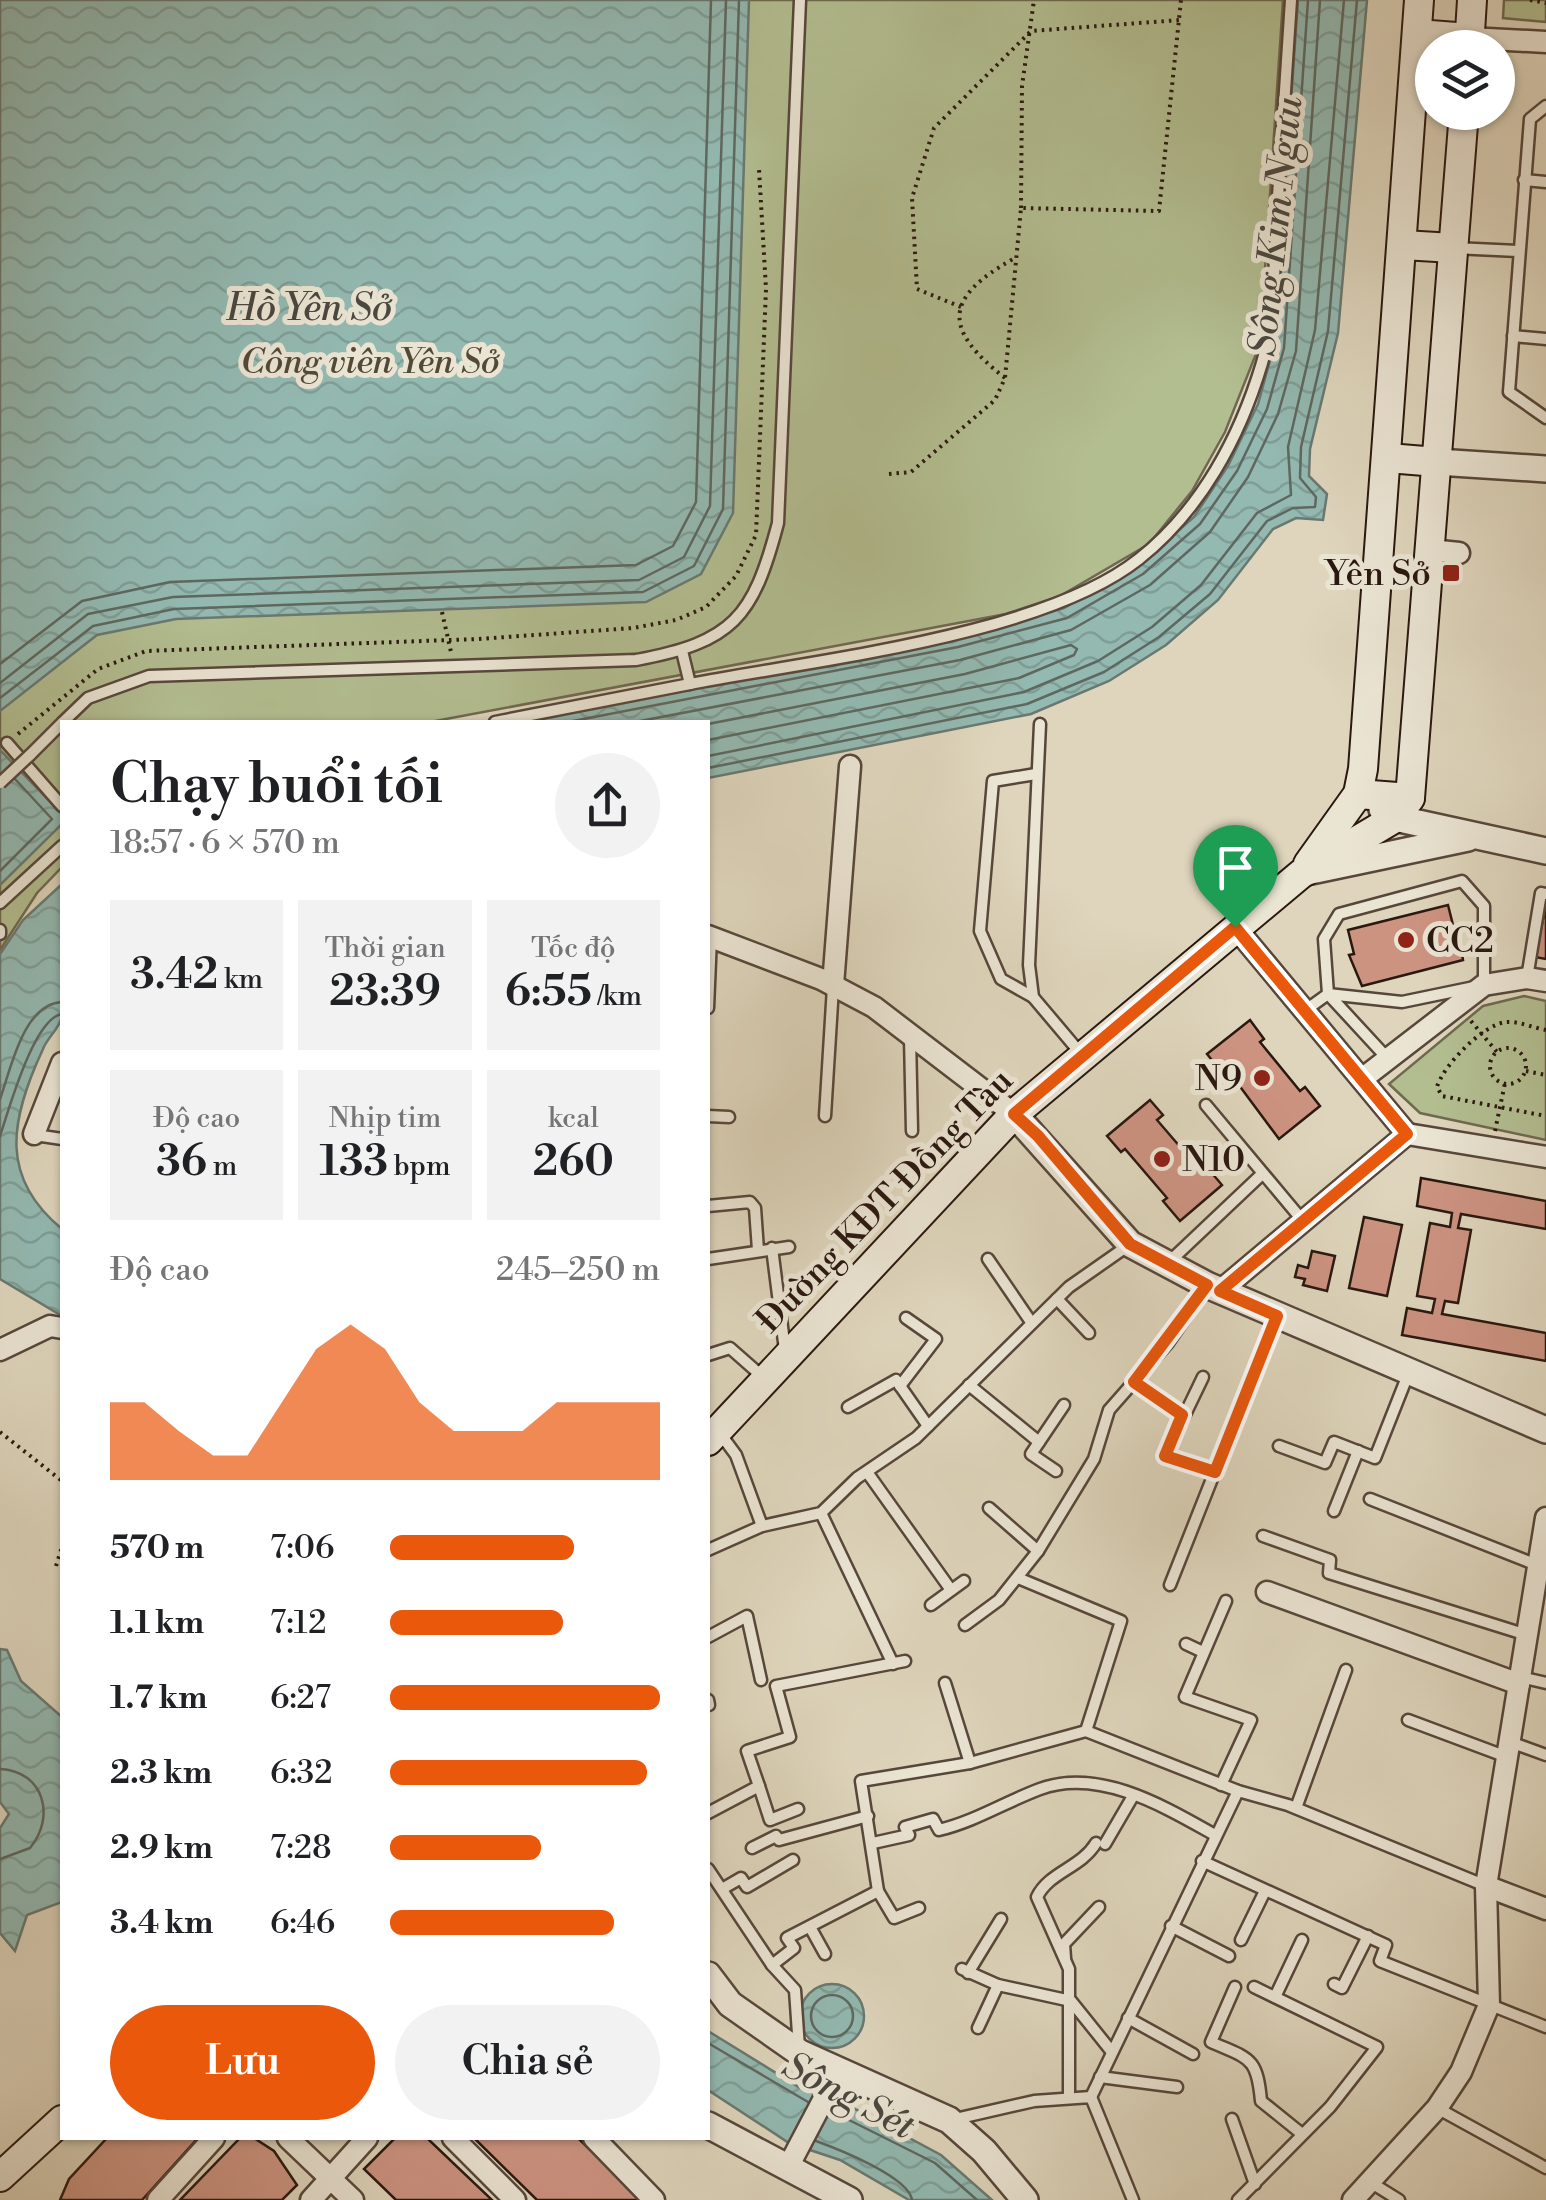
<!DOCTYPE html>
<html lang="vi">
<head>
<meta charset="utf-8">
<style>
	body { margin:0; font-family:"Libre Bodoni",serif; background:#f2f2f2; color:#202124; height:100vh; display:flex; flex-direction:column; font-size:38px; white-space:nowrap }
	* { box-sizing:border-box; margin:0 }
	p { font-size:32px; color:#757577 }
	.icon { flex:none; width:55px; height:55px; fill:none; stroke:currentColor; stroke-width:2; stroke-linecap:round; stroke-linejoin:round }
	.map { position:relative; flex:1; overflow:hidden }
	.drawer { position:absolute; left:60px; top:720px; width:650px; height:1420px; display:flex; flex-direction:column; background:#fff; border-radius:0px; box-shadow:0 2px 8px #0004 }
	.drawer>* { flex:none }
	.tools { position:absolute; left:1415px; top:30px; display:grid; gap:20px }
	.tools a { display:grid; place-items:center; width:100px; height:100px; border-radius:50%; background:#fff; box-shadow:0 2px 8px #0004; font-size:50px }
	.pin { position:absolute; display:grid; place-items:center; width:85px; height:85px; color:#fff; margin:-102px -42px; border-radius:50% 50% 50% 0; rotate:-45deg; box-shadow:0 0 10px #0007 }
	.pin .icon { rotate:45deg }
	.round { display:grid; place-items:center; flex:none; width:105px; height:105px; border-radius:52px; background:#f2f2f2 }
	.head { display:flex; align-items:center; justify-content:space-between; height:170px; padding:0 50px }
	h1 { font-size:55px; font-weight:600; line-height:75px }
	.stats { display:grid; grid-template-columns:repeat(3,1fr); gap:15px; height:170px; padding:10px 50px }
	.stats div { display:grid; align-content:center; border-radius:0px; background:#f2f2f2; text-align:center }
	.stats b { font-size:42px; font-weight:600 }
	.stats small { font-size:28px; font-weight:400 }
	.stats p { font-size:28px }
	.chart { height:280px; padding:20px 50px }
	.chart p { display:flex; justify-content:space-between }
	.chart svg { width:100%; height:180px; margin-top:10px; fill:#ea580c; opacity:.7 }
	.primary-button { display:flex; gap:20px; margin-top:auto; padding:20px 50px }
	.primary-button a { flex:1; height:115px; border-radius:60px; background:#ea580c; color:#fff; font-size:40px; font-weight:600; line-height:115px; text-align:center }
	.primary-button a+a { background:#f2f2f2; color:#202124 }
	ul { padding:0 50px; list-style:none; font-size:32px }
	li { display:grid; grid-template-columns:160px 120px 1fr; align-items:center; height:75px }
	li i { height:25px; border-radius:12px; background:#ea580c }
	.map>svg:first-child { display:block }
	.green { fill:#b2bd90; stroke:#6e6a50; stroke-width:2.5 }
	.water { fill:url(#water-waves); stroke:#697971; stroke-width:2.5 }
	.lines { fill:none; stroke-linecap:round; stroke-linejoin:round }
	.shore { stroke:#5e6860; stroke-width:2.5 }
	.building { fill:#cc9381; stroke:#2a1810; stroke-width:2.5 }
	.service-casing { stroke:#57473b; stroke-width:15 }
	.minor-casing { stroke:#57473b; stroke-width:25 }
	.tertiary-casing { stroke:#57473b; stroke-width:30 }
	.secondary-casing { stroke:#2a1810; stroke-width:32 }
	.path { stroke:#2a1810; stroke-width:4; stroke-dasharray:2.5 5; stroke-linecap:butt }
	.service { stroke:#eae4d3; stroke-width:10 }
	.minor { stroke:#eae4d3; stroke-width:20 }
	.tertiary { stroke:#eae4d3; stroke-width:25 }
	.secondary { stroke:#eae4d3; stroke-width:28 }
	.service-bridge-casing { stroke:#57473b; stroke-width:15; stroke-linecap:butt }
	.service-bridge { stroke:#eae4d3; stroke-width:10 }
	.route-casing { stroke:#fff; stroke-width:20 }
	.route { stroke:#ea580c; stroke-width:12 }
	.poi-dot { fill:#8f2418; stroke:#eae4d3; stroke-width:4 }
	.labels { text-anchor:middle; stroke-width:10; stroke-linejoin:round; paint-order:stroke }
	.park-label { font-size:35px; font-style:italic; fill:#534a36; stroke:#eae4d3 }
	.poi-label { font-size:35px; fill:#2a1810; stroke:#eae4d3; text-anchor:end }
	.street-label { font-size:35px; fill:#2a1810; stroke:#eae4d3 }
	.water-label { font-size:38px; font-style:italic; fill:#4a4840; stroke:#eae4d3 }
</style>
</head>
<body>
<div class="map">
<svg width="1546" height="2200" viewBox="0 0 1546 2200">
	<defs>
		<pattern id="water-waves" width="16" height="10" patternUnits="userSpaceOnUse" patternTransform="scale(2.5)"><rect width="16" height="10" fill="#93b9b1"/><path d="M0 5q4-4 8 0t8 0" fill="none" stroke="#7f9e97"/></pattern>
	</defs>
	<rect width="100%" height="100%" fill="#ded5bc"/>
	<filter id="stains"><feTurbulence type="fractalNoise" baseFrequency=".002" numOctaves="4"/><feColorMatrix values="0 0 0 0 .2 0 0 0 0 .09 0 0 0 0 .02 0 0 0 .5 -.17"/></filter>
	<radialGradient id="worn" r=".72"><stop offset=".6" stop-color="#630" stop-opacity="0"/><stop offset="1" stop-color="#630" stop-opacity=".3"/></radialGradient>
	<g class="green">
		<path d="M0 0H1283L1260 344 1225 432 1192 491 1149 544 1060 596 1006 614 430 722H62V867L37 893 0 950Z"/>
		<path d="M1504 0H1546V22L1503 18Z"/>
		<path d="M1524 996 1546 1001V1140L1420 1113 1389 1084 1483 1006Z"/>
	</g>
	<g class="water">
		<path d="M0 0H749L733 513 701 574 646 602 176 619 97 635 0 711Z"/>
		<path d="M1298 0H1367L1338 333 1310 449 1309 476 1327 494 1323 520 1296 518 1273 529 1218 600 1166 645 1109 681 1031 714 708 778V722H516L956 638 1064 608 1138 566 1194 517 1228 466 1258 404 1274 346Z"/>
		<path d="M0 750 62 814V824L0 885Z"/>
		<path d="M62 884C63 921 69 982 62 1016 60 1028 47 1038 43 1049 9 1122 0 1178 62 1229V1316L0 1279V954L23 920Z"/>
		<path d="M0 1649 7 1650 21 1681 62 1717V1902L27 1915 15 1951 0 1933V1828L9 1814 0 1802Z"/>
		<circle cx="832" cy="2016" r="32"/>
		<path d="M708 2031 802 2089 855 2109 941 2155 992 2200H909L840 2160 789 2143 708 2090Z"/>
	</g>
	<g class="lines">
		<g class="shore">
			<path d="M0 664 82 601 170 582 636 565 673 546 696 502 711 0"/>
			<path d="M0 683 88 614 173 597 639 580 684 557 710 506 726 0"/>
			<path d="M0 698 93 626 174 609 643 592 694 566 723 509 739 0"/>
			<path d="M568 722 958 647 1067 618 1143 574 1200 524 1237 471 1267 409 1284 348 1308 0"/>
			<path d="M635 722 960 660 1071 630 1150 585 1210 532 1248 477 1278 414 1296 351 1320 0"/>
			<path d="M708 724 965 674 1071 645 1077 649 1074 655 1019 678 708 740"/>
			<path d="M708 756 1024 692 1098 661 1152 627 1201 585 1257 513 1291 495 1288 447 1315 330 1344 0"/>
			<path d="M708 768 1027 704 1104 672 1159 637 1210 594 1267 521 1293 508 1315 507 1316 497 1300 478 1301 447 1328 331 1357 0"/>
			<path d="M0 871 52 819 15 779"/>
			<path d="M0 1099C11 1069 23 1004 62 1002"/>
			<path d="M0 1136C9 1109 34 1018 62 1014"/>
			<path d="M0 1769C44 1771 56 1817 30 1848L0 1859"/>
			<circle cx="832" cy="2016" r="21"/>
			<path d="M708 2043 808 2102"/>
			<path d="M831 2111 935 2163 977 2200"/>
			<path d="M816 2141C838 2149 909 2177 912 2200"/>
		</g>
	</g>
	<g class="building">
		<path d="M1448 905 1454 929 1458 927 1463 960 1362 986 1349 955 1354 954 1348 930Z"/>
		<path d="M1546 905V959L1535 957Z"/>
		<path d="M1250 1020 1264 1039 1260 1042 1300 1091 1305 1087 1320 1106 1279 1139 1224 1065 1219 1069 1207 1054Z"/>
		<path d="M1150 1100 1163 1115 1157 1120 1200 1170 1205 1165 1222 1185 1180 1221 1163 1201 1167 1198 1125 1149 1121 1152 1107 1136Z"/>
		<path d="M1421 1178 1546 1201V1229L1461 1214 1458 1228 1471 1230 1458 1303 1445 1301 1442 1314 1546 1333V1361L1402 1335 1407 1308 1432 1313 1435 1299 1417 1296 1430 1223 1450 1227 1452 1213 1417 1206Z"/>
		<path d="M1364 1217 1402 1225 1387 1296 1349 1288Z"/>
		<path d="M1312 1251 1335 1256 1327 1291 1303 1285 1305 1279 1295 1277 1298 1265 1308 1268Z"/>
		<path d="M107 2138H198L142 2200H60L69 2179Z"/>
		<path d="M240 2138H254L274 2151 297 2185 282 2200H180Z"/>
		<path d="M395 2138H427L492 2200H396L364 2169Z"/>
		<path d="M474 2138H578L642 2200H537Z"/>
	</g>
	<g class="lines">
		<defs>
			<g id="service">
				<path d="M1546 106 1530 119 1509 392 1546 418"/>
				<path d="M1524 180 1546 182"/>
				<path d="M1454 248 1518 251"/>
				<path d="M1513 336 1546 339"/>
				<path d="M682 651 690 684C814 660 1042 636 1139 559 1201 510 1240 437 1262 363 1275 320 1274 271 1276 227 1281 151 1286 76 1291 0"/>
				<path d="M63 722 88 698 149 676 636 660C733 642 753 618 778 523L800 0"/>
				<path d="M495 722 690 684"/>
				<path d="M1040 724 1029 965 1033 997 1082 1055"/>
				<path d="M7 743 62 806"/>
				<path d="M30 755 62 723"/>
				<path d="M0 903 62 846"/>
				<path d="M0 930V934"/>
				<path d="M1527 978 1541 893 1546 894"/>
				<path d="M1033 997 1001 979 980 931 993 781 1036 774"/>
				<path d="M708 1008 711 937"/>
				<path d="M1303 1012 1328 994 1324 939 1339 914 1462 881 1484 906V985L1402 1002 1328 994 1388 1059"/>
				<path d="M910 1037 912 1131"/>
				<path d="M1206 1105 1303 1221"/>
				<path d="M708 1116 729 1117"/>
				<path d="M825 1116 833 987"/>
				<path d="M35 1135 62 1139"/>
				<path d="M708 1206 750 1202 755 1208 758 1250"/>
				<path d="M772 1248 785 1350"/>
				<path d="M708 1259 789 1247"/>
				<path d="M988 1259 1031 1322"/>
				<path d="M1168 1263 1261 1175"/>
				<path d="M1057 1299 1089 1333"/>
				<path d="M708 1355 730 1348 764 1378"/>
				<path d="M1203 1377 1165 1456 1215 1472"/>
				<path d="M1135 1382 1181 1415"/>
				<path d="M969 1385 1039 1442"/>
				<path d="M900 1386 936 1339 906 1318"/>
				<path d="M848 1407 896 1380 928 1426"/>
				<path d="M719 1432 736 1455 762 1526"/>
				<path d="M1279 1446 1325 1463 1334 1442 1375 1458 1409 1372"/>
				<path d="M1056 1471 1031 1454 1064 1405"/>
				<path d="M867 1472 951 1590"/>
				<path d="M1370 1499 1537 1565"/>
				<path d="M989 1508 1038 1551"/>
				<path d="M1334 1511 1358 1451"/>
				<path d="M821 1513 893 1664"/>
				<path d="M1263 1536 1330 1560 1329 1573 1527 1635"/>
				<path d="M708 1550 762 1526 821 1513 857 1478 916 1438 1069 1287 1129 1245"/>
				<path d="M1018 1578 1121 1621 1086 1731"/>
				<path d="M1170 1585 1276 1317"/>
				<path d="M931 1605 964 1581"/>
				<path d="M965 1625 999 1600 1038 1551 1094 1459 1109 1410 1168 1343 1207 1286"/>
				<path d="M708 1637 747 1616 761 1680"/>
				<path d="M1186 1644 1203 1652"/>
				<path d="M1520 1677 1546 1683"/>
				<path d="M945 1683 970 1763"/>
				<path d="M708 1700 709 1705"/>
				<path d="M1408 1720 1507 1757"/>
				<path d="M1086 1731 1238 1791 1288 1805 1486 1886"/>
				<path d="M1510 1742 1546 1755"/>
				<path d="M1221 1785 1251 1720 1185 1697 1226 1601"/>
				<path d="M759 1786 747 1751 790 1737 776 1686 905 1661"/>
				<path d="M1296 1808 1346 1670"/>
				<path d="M708 1813 759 1786 770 1820 798 1809"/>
				<path d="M873 1843 909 1835 905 1827 933 1819 939 1830C976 1821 1005 1802 1040 1789 1099 1767 1165 1807 1215 1835"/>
				<path d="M1105 1844 1133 1796"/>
				<path d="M752 1848 776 1836 779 1840 868 1816"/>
				<path d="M1202 1861 1386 1945 1380 1961 1546 2027"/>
				<path d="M708 1869 772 1965 795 1990 799 2048"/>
				<path d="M722 1889 741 1878 747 1887 793 1860"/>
				<path d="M878 1891 894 1918 919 1908"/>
				<path d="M1171 1926 1229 1956"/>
				<path d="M810 1927 825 1954"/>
				<path d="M1241 1940 1265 1891"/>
				<path d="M1065 1958 1064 1944 1099 1907"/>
				<path d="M772 1965 794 1948 787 1938 878 1891 861 1781 970 1763 1086 1731"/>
				<path d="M962 1969 998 1985 1071 2001 1112 2052"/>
				<path d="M968 1973 1001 1919"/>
				<path d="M1334 1984 1342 1988 1368 1936"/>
				<path d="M1235 1987 1211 2042C1249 2059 1257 2056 1261 2101L1302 2134"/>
				<path d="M1275 1997 1302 1940"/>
				<path d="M1128 2018 1193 2054"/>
				<path d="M978 2028 998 1985"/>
				<path d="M1100 2077 1177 2087"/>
				<path d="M1091 2097 1238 1791"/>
				<path d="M1069 2098V1969L1037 1897C1049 1872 1081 1868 1096 1843"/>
				<path d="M1437 2108 1546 2168"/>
				<path d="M955 2119 1034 2101 1091 2097 1133 2200"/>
				<path d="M1232 2119 1255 2184"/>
				<path d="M1370 2182 1399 2200"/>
				<path d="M1238 2200 1330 2107 1377 2047 1254 1987"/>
			</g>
			<g id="minor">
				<path d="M1469 38 1546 42"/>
				<path d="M1430 550 1459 553"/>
				<path d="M1235 927 1407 1134"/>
				<path d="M708 936 821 979 874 1007 1014 1114"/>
				<path d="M833 985 850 766"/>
				<path d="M1362 1079 1484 985 1527 978 1546 981"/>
				<path d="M34 1134 62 1063"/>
				<path d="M1407 1134 1546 1157"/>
				<path d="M1220 1291 1407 1134"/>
				<path d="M0 1350 50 1326 62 1328"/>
				<path d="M1267 1592 1519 1684"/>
				<path d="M1486 1886 1546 1909"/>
				<path d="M288 2138 353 2200"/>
				<path d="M453 2138 515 2200"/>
				<path d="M594 2138 654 2200"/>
				<path d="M787 2169 839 2070"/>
				<path d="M158 2200 214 2138"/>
				<path d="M311 2200 367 2138"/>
				<path d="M1353 2200 1437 2108 1461 2072 1489 2005 1486 1886 1546 1518"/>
			</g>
			<g id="tertiary">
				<path d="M1437 462 1546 469"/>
				<path d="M1382 809 1395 818 1546 851"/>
				<path d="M1311 871 1468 838"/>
				<path d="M1014 1114 1130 1244 1207 1285 1546 1430"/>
				<path d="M708 1975 730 2004 800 2053 949 2120 984 2151 1025 2200"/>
				<path d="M708 2125 849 2200"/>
			</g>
			<g id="secondary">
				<path d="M1417 34 1469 38"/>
				<path d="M1469 48 1472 0"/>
				<path d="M1403 245 1453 248"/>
				<path d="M1388 458 1437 462"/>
				<path d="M1358 794 1410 798"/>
				<path d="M1308 864 1358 794 1363 769 1419 0"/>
				<path d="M708 1441 1014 1114 1301 874 1395 818 1410 798 1464 112"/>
				<path d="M0 2177 62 2120"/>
			</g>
		</defs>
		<use href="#service" class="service-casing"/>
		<use href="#minor" class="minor-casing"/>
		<use href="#tertiary" class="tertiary-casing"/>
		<use href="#secondary" class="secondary-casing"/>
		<g class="path">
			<path d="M1530 0 1546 3"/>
			<path d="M1021 208 1022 86 1034 0"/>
			<path d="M961 307 917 289 912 198 934 128 1031 31 1180 20"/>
			<path d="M1005 378C944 330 942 299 1013 259"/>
			<path d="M889 474 911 472 995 400 1005 378 1021 208 1159 211 1181 0"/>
			<path d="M442 612 451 652"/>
			<path d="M18 734 98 669 146 651 478 639 633 628 676 620 706 607 736 576 756 535 766 289 759 169"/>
			<path d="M1471 1021 1497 1052"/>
			<path d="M1546 1030C1534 1028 1518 1021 1506 1022 1482 1025 1443 1066 1437 1087L1442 1096 1546 1116"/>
			<circle cx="1508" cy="1066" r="18"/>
			<path d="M1526 1071 1546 1075"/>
			<path d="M1495 1131 1505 1083"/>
			<path d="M0 1432 62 1481"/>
			<path d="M56 1566 62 1547"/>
		</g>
		<use href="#service" class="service"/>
		<use href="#minor" class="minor"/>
		<use href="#tertiary" class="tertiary"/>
		<use href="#secondary" class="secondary"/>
		<defs>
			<path id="service-bridge" d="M0 783 30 755"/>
		</defs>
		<use href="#service-bridge" class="service-bridge-casing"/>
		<use href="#service-bridge" class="service-bridge"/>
	</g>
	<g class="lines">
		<defs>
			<path id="route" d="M1235 927 1407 1134 1220 1291 1277 1316 1215 1472 1165 1456 1182 1415 1134 1382 1207 1285 1130 1244 1038 1136 1014 1114Z"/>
		</defs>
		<use href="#route" class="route-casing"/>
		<use href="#route" class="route"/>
	</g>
	<g class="poi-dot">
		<rect x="1441" y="563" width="20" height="20" rx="5"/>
		<circle cx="1406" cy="940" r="10"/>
		<circle cx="1262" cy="1078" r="10"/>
		<circle cx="1162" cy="1159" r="10"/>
	</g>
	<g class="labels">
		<g class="park-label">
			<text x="370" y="373">Công viên Yên Sở</text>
		</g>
		<g class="poi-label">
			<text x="1431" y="585">Yên Sở</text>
			<text x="1426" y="952" text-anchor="start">CC2</text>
			<text x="1242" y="1090">N9</text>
			<text x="1182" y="1171" text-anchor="start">N10</text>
		</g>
		<g class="street-label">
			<text transform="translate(884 1200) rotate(-46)" y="12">Đường KĐT Đồng Tàu</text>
		</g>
		<g class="water-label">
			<text transform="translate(1275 226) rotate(-84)" y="13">Sông Kim Ngưu</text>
			<text x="309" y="320">Hồ Yên Sở</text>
			<text transform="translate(849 2095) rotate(28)" y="13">Sông Sét</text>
		</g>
	</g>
	<rect width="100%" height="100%" filter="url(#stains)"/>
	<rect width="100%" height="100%" fill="url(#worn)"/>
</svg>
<div class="tools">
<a><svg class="icon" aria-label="layers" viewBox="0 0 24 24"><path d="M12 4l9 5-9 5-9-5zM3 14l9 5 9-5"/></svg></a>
</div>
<div class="pin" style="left:1235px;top:927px;background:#1e9e55"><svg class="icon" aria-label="arrive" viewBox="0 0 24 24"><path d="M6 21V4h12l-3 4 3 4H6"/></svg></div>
<section class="drawer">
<div class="head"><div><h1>Chạy buổi tối</h1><p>18:57 · 6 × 570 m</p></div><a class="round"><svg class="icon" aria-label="share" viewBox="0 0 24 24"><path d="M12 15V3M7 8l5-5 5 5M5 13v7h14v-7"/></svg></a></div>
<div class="stats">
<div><b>3.42<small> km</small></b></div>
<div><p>Thời gian</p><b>23:39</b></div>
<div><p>Tốc độ</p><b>6:55<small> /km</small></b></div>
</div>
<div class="stats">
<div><p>Độ cao</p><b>36<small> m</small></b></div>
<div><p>Nhịp tim</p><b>133<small> bpm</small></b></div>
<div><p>kcal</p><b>260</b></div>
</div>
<div class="chart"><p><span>Độ cao</span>245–250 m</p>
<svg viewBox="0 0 160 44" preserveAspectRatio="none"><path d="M0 44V25L10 25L20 32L30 38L40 38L50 25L60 12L70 6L80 12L90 25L100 32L110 32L120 32L130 25L140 25L150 25L160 25V44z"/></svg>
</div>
<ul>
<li><b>570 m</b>7:06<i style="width:68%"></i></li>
<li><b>1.1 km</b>7:12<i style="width:64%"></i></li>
<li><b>1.7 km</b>6:27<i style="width:100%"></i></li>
<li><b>2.3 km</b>6:32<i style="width:95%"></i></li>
<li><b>2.9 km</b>7:28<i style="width:56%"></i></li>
<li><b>3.4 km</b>6:46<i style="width:83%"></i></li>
</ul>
<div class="primary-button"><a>Lưu</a><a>Chia sẻ</a></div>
</section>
</div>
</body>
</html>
